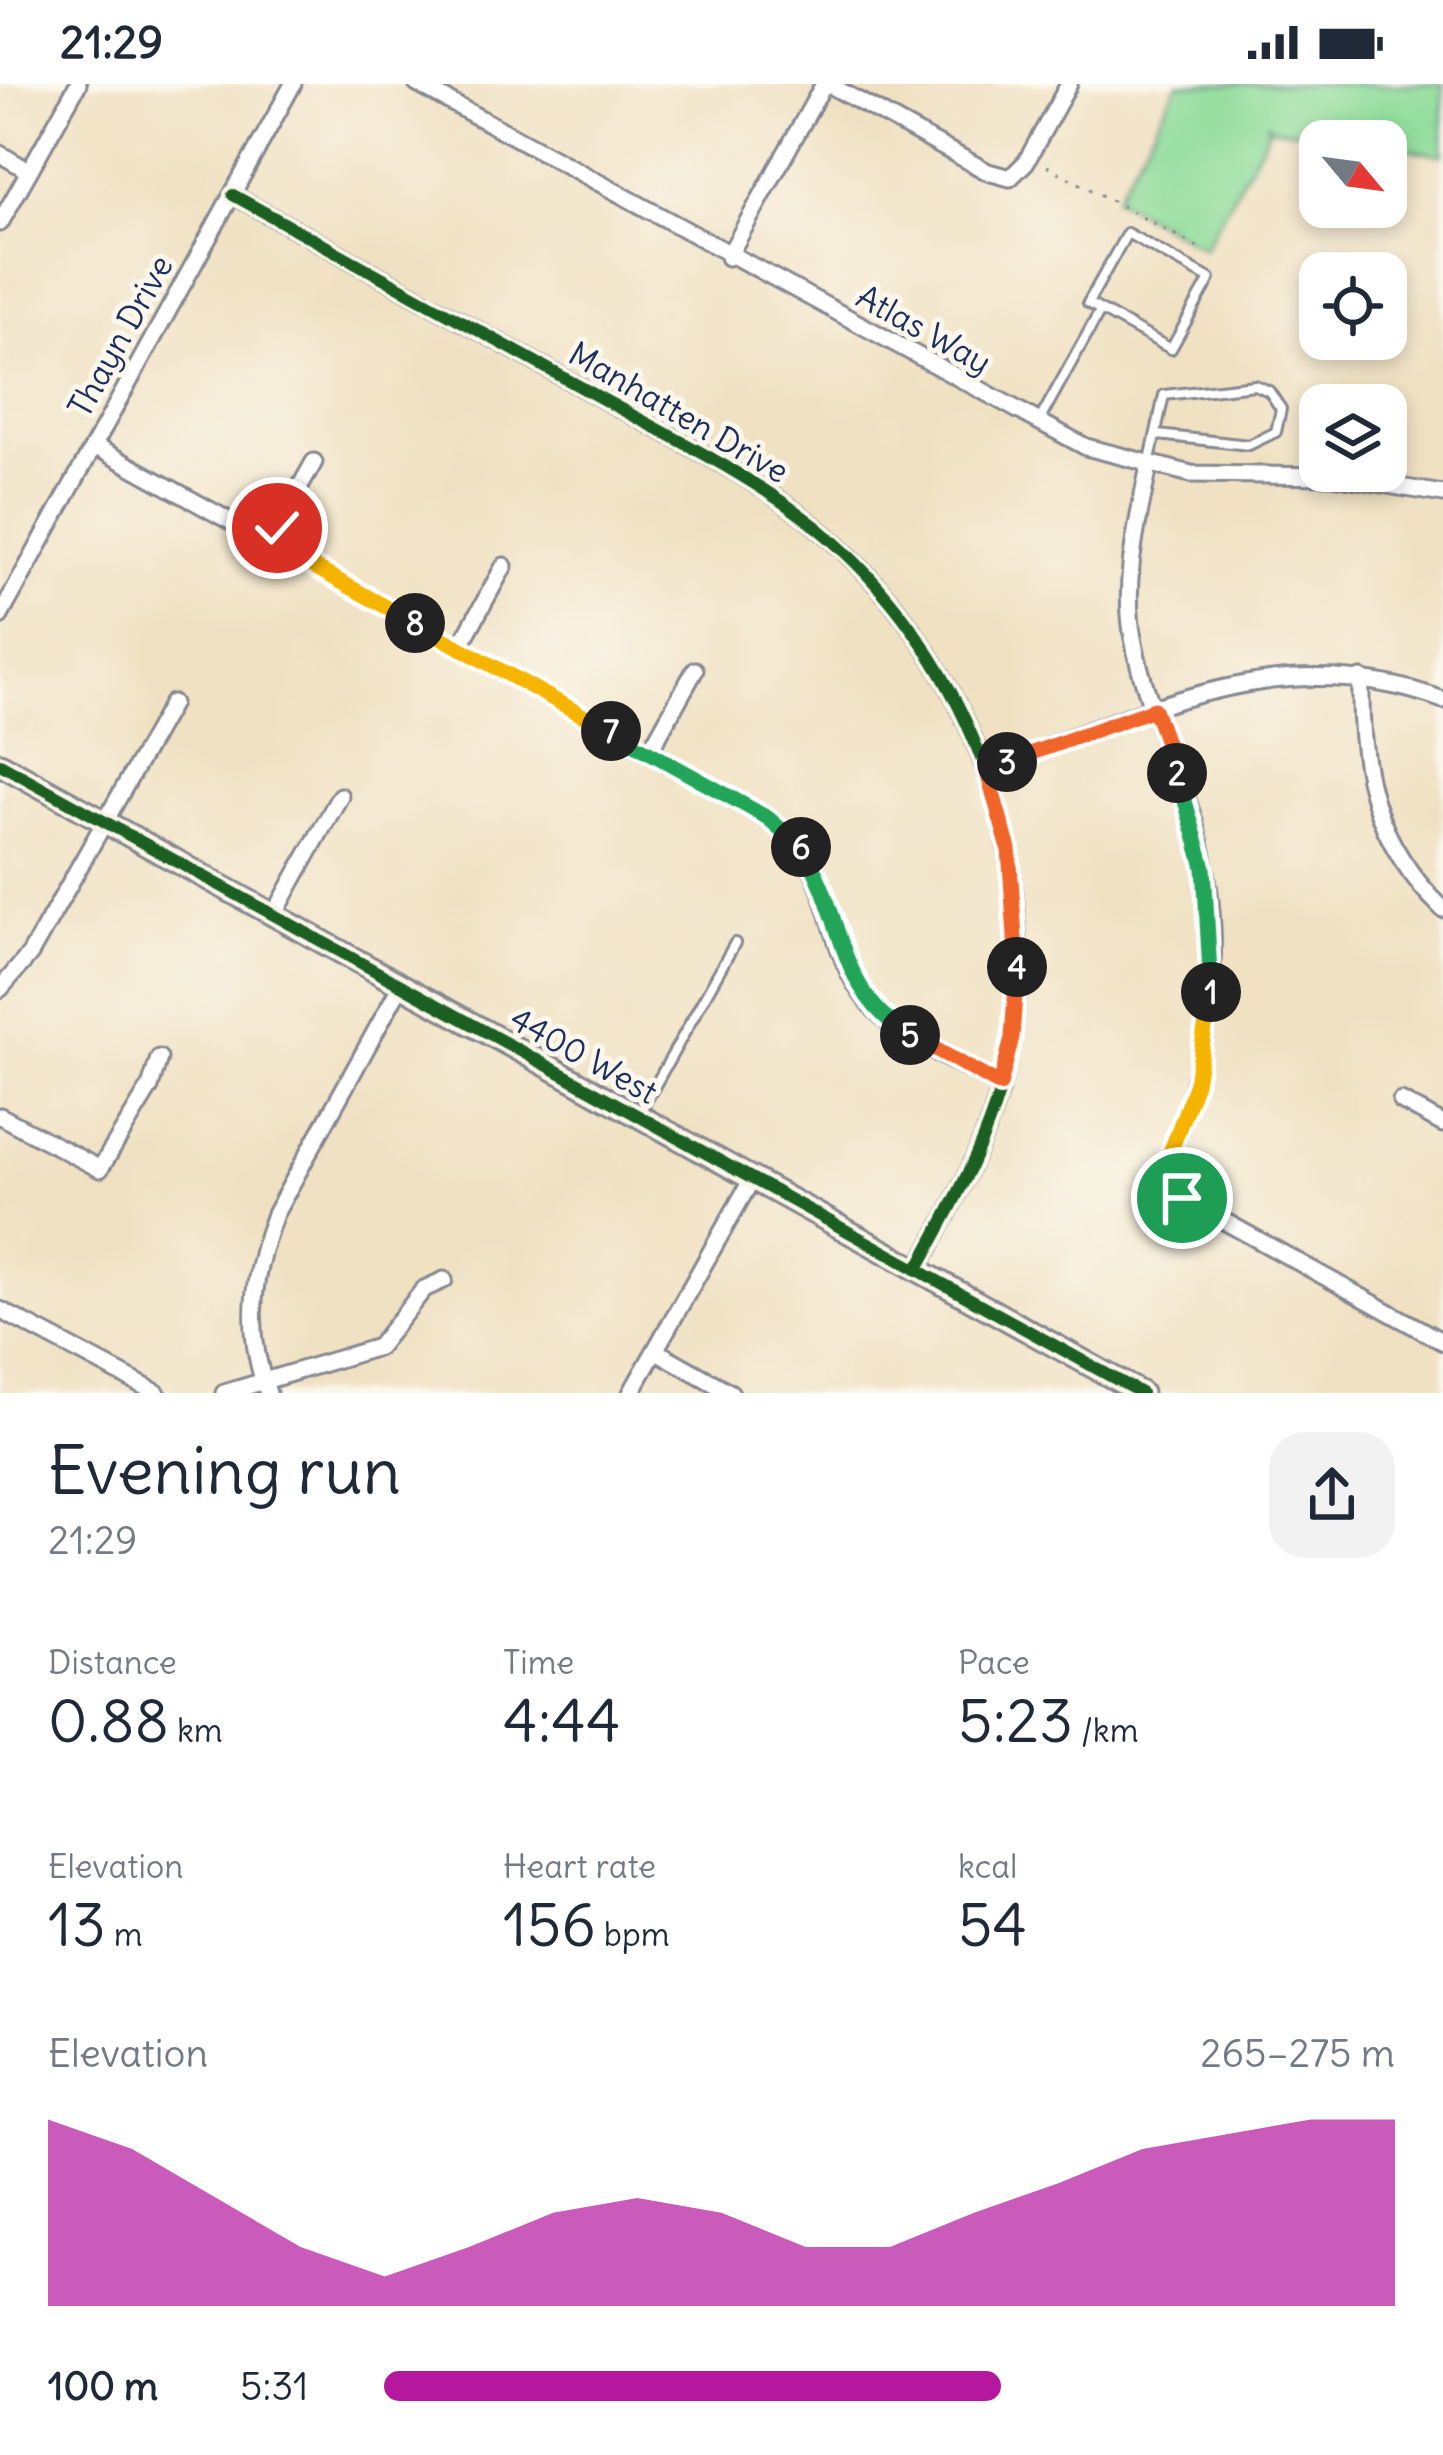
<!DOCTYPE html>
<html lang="en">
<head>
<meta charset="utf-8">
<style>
	body { margin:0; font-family:Delius,sans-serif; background:#f2f2f3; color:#1f2937; height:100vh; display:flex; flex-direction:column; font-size:45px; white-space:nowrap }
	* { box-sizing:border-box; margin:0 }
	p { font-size:39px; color:#747a83 }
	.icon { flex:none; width:66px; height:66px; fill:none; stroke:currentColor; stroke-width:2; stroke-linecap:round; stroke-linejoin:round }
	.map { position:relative; height:1309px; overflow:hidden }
	.panel { display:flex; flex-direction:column; background:#fff; flex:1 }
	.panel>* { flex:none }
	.needle { width:78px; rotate:119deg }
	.fabs { position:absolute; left:1299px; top:36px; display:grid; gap:24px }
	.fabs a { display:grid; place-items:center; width:108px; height:108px; border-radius:24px; background:#fff; box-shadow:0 6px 18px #0003; font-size:60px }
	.pin { position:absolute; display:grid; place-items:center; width:102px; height:102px; color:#fff; margin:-51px; border:6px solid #fff; border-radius:50%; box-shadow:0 3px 12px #0007 }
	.km { position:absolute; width:60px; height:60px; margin:-30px; border-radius:50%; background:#222; color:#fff; font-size:33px; line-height:60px; text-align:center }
	.round { display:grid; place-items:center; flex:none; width:126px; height:126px; border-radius:36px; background:#f2f2f3 }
	.headline { display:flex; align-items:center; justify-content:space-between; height:204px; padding:0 48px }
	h1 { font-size:66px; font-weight:600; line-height:90px }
	.figures { display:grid; grid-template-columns:repeat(3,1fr); gap:18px; height:204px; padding:12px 48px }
	.figures div { display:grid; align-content:center }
	.figures b { font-size:60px; font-weight:600 }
	.figures small { font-size:33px; font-weight:400 }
	.figures p { font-size:33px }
	.chart { height:336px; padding:24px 48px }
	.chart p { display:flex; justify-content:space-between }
	.chart svg { width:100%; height:216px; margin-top:12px; fill:#b5179e; opacity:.7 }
	ul { padding:0 48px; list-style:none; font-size:39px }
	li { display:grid; grid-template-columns:192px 144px 1fr; align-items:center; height:90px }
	li i { height:30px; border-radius:15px; background:#b5179e }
	.status { display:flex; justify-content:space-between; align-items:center; height:84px; padding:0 60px; background:#fff; direction:ltr }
	.status svg { height:33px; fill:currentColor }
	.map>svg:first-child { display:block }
	.green { fill:#8fdc9a; stroke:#55867c; stroke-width:3 }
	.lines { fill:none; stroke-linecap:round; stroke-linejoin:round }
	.lane-casing { stroke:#868890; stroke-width:14 }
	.street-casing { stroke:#868890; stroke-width:21 }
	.secondary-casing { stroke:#868890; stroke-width:27 }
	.path { stroke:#868890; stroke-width:3; stroke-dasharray:3 9; stroke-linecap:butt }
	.lane { stroke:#fff; stroke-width:8 }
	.street { stroke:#fff; stroke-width:15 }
	.secondary { stroke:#fde4d1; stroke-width:21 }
	.cycleway-casing { stroke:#fbf7ec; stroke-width:20 }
	.cycleway { stroke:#1b5e20; stroke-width:12 }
	.split-1-casing { stroke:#fff; stroke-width:24 }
	.split-2-casing { stroke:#fff; stroke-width:24 }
	.split-3-casing { stroke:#fff; stroke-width:24 }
	.split-4-casing { stroke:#fff; stroke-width:24 }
	.split-5-casing { stroke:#fff; stroke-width:24 }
	.split-6-casing { stroke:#fff; stroke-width:24 }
	.split-7-casing { stroke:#fff; stroke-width:24 }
	.split-8-casing { stroke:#fff; stroke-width:24 }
	.split-9-casing { stroke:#fff; stroke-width:24 }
	.split-1 { stroke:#f5b400; stroke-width:15 }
	.split-2 { stroke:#22a559; stroke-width:15 }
	.split-3 { stroke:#f0652b; stroke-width:15 }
	.split-4 { stroke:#f0652b; stroke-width:15 }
	.split-5 { stroke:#f0652b; stroke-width:15 }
	.split-6 { stroke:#22a559; stroke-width:15 }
	.split-7 { stroke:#22a559; stroke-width:15 }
	.split-8 { stroke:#f5b400; stroke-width:15 }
	.split-9 { stroke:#f5b400; stroke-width:15 }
	.labels { text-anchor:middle; stroke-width:10; stroke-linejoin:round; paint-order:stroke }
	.street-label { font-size:33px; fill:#1b2f5e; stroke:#fbf7ec }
</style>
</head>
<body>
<div class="status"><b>21:29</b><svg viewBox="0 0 49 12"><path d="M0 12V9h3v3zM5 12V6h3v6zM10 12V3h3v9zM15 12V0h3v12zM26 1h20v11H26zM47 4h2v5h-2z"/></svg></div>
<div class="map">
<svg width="1443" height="1309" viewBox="0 0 1443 1309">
	<rect width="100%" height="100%" fill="#fbf7ec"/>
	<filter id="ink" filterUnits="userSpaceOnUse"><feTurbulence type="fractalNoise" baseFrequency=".00833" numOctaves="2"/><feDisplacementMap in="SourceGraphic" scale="24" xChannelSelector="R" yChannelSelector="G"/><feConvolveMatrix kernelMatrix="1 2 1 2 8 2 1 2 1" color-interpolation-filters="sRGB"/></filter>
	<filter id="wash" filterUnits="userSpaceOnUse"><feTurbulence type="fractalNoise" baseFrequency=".004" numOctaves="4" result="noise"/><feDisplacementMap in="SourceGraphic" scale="48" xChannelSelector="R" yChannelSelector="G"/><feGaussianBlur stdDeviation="2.7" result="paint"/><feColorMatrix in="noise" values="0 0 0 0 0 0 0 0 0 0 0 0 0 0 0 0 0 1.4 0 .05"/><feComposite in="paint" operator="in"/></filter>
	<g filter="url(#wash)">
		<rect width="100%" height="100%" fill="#f0e1c2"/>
		<path class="green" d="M1178 0H1443V71L1386 62V57L1270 44 1267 38 1268 48 1204 164 1115 114Z"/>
	</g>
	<g filter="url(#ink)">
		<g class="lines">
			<defs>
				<g id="lane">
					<path d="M1127 149 1210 195 1171 265 1088 219Z"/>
					<path d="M1038 339 1100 227"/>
					<path d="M1149 381 1164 311 1255 301 1269 307 1281 325 1276 348 1249 361 1158 351"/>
					<path d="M639 1030 735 859"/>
				</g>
				<g id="street">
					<path d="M417 0 1086 363 1191 390 1332 392 1443 410"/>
					<path d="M828 0 988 88 1010 94 1026 78 1069 0"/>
					<path d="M0 70 29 87"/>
					<path d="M233 111C354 178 476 245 597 312 671 353 749 390 815 442 964 563 1040 762 1012 952 1000 1034 958 1113 917 1186"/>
					<path d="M0 139 78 0"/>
					<path d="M728 173 824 0"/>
					<path d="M94 362 768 734C839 785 819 856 867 917 898 956 958 977 1000 1002"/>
					<path d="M1149 382C1138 437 1122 498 1133 554 1144 617 1175 676 1194 737 1229 854 1212 975 1164 1085L1166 1105 1443 1258"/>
					<path d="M269 458 314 378"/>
					<path d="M0 532 293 0"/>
					<path d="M459 564 504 482"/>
					<path d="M1361 594C1359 686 1374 759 1443 825"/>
					<path d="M649 668 695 586"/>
					<path d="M986 685C1140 631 1278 555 1443 616"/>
					<path d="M274 831 340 712"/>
					<path d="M0 905 30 870 172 619"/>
					<path d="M1401 1017 1443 1040"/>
					<path d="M0 1032 100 1085 150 1003 159 974"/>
					<path d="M0 1226 157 1309"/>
					<path d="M658 1268 731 1309"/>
					<path d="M224 1309 378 1263 424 1205 444 1196"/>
					<path d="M268 1309C244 1249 252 1189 275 1130L401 901"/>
					<path d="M631 1309 752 1095"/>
				</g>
				<path id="secondary" d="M0 680 1141 1309"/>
			</defs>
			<use href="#lane" class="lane-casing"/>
			<use href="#street" class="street-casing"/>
			<use href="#secondary" class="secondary-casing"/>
			<path class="path" d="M1047 82 1203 166"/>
			<use href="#lane" class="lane"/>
			<use href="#street" class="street"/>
			<use href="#secondary" class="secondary"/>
			<defs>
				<g id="cycleway">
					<path d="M233 111C354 178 476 245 597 312 671 353 749 390 815 442 964 563 1040 762 1012 952 1000 1034 958 1113 917 1186"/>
					<path d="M0 680 1141 1309"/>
				</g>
			</defs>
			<use href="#cycleway" class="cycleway-casing"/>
			<use href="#cycleway" class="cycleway"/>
		</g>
	</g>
	<g class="lines" filter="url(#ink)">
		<defs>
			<path id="split-1" d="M1182 1114 1166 1105 1164 1085 1196 999 1211 908"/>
			<path id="split-2" d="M1177 689 1204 783 1211 908"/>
			<path id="split-3" d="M1007 678 1154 625 1177 689"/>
			<path id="split-4" d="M1007 678 986 685 1009 765 1017 883"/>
			<path id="split-5" d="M910 951 1000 1001 1012 954 1017 883"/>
			<path id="split-6" d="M801 763C845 827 834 908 910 951"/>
			<path id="split-7" d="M611 647 768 734 801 763"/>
			<path id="split-8" d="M415 539 611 647"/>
			<path id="split-9" d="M277 444 269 458 415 539"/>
		</defs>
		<use href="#split-1" class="split-1-casing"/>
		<use href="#split-2" class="split-2-casing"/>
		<use href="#split-3" class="split-3-casing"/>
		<use href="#split-4" class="split-4-casing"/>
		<use href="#split-5" class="split-5-casing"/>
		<use href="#split-6" class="split-6-casing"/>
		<use href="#split-7" class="split-7-casing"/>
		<use href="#split-8" class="split-8-casing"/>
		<use href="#split-9" class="split-9-casing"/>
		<use href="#split-1" class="split-1"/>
		<use href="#split-2" class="split-2"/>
		<use href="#split-3" class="split-3"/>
		<use href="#split-4" class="split-4"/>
		<use href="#split-5" class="split-5"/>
		<use href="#split-6" class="split-6"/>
		<use href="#split-7" class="split-7"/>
		<use href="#split-8" class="split-8"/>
		<use href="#split-9" class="split-9"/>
	</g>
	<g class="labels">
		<g class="street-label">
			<text transform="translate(924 245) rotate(29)" y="12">Atlas Way</text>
			<text transform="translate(120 252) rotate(-61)" y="12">Thayn Drive</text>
			<text transform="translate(679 328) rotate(30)" y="12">Manhatten Drive</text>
			<text transform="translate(584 971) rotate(29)" y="12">4400 West</text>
		</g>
	</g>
</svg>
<div class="fabs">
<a><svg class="needle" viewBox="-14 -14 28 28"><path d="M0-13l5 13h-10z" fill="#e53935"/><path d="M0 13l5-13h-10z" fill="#747a83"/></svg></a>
<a><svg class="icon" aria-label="locate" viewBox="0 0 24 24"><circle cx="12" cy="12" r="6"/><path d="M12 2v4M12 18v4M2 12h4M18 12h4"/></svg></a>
<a><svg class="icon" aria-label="layers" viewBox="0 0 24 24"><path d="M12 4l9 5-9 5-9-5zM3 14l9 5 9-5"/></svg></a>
</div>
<div class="pin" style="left:1182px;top:1114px;background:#1e9e55"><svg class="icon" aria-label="arrive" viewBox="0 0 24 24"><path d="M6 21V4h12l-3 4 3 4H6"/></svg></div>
<div class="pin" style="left:277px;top:444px;background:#d93025"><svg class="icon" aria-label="check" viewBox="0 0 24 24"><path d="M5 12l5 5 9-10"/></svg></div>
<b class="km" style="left:1211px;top:908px">1</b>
<b class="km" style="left:1177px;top:689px">2</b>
<b class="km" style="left:1007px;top:678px">3</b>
<b class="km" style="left:1017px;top:883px">4</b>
<b class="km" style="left:910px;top:951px">5</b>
<b class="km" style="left:801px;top:763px">6</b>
<b class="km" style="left:611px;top:647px">7</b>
<b class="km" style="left:415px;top:539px">8</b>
</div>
<section class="panel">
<div class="headline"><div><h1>Evening run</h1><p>21:29</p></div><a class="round"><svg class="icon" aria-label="share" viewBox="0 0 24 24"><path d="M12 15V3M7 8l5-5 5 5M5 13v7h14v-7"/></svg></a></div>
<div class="figures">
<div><p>Distance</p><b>0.88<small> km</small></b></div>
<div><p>Time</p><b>4:44</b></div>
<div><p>Pace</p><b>5:23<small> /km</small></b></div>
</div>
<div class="figures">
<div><p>Elevation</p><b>13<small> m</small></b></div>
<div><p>Heart rate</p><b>156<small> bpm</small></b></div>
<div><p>kcal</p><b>54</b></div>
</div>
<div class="chart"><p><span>Elevation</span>265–275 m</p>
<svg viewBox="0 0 160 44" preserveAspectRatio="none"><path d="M0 44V6L10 12L20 22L30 32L40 38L50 32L60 25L70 22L80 25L90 32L100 32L110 25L120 19L130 12L140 9L150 6L160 6V44z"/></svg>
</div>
<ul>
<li><b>100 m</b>5:31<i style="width:61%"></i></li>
</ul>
</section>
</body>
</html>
